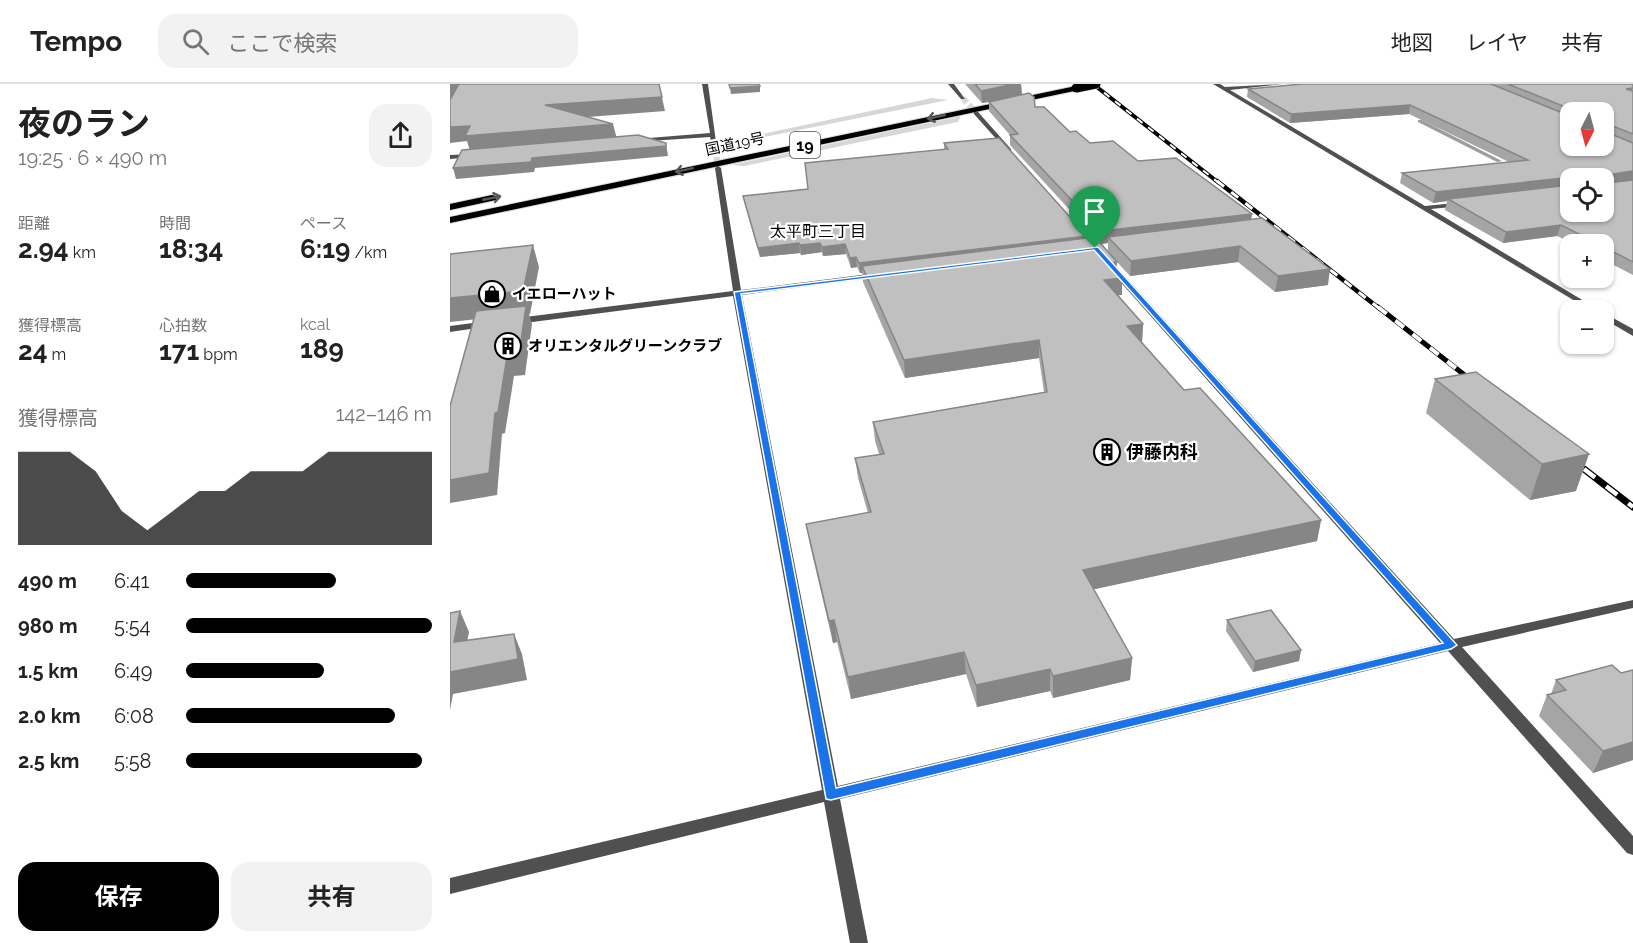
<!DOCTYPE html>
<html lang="ja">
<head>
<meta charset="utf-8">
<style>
	body { margin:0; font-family:Raleway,"Noto Sans JP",sans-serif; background:#f2f2f2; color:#222; height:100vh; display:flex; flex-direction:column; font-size:22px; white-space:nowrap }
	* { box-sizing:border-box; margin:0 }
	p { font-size:20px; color:#767676 }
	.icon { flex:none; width:33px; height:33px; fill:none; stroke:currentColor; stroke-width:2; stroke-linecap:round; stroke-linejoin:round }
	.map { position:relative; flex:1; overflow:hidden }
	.details { display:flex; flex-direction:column; background:#fff; width:450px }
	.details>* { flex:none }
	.needle { width:39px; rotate:186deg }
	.tools { position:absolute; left:1110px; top:18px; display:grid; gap:12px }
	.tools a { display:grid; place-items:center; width:54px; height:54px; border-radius:12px; background:#fff; box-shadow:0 2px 4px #0004; font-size:30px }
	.pin { position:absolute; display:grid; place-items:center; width:51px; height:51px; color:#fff; margin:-62px -26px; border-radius:50% 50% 50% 0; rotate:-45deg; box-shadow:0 0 6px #0007 }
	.pin .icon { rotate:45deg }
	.round { display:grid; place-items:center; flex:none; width:63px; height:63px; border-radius:18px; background:#f2f2f2 }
	.head { display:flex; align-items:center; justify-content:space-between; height:102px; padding:0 18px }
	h1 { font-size:33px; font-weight:700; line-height:45px }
	.stats { display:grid; grid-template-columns:repeat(3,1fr); gap:9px; height:102px; padding:6px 18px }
	.stats div { display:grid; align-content:center }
	.stats b { font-size:26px; font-weight:700 }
	.stats small { font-size:16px; font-weight:400 }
	.stats p { font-size:16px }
	.chart { height:168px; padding:12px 18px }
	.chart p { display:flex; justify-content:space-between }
	.chart svg { width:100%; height:108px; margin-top:6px; fill:#000; opacity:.7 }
	.cta { display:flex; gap:12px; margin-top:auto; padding:12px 18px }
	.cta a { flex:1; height:69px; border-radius:18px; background:#000; color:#fff; font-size:24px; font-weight:700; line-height:69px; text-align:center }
	.cta a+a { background:#f2f2f2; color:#222 }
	ul { padding:0 18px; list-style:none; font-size:20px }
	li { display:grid; grid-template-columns:96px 72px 1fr; align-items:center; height:45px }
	li i { height:15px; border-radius:8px; background:#000 }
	header { display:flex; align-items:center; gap:36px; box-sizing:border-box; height:84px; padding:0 30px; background:#fff; border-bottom:2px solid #e0e0e0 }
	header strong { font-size:28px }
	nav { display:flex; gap:33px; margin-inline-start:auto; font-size:21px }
	.search { width:420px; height:54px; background:#f2f2f2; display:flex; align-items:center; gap:15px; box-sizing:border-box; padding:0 21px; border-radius:18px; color:#767676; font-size:22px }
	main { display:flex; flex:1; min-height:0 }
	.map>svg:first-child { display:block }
	.green { fill:#d7d7d7 }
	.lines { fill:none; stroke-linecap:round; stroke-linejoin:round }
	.stream { fill:#9e9e9e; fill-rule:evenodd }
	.street-tunnel { stroke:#d9d9d9; stroke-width:6; stroke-dasharray:6 3; stroke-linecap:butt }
	.highway-casing { stroke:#dbdbdb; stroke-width:2 }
	.street { fill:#505050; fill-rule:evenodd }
	.highway { fill:#000; fill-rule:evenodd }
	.rail-far3-casing { stroke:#000; stroke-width:4 }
	.rail-far2-casing { stroke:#000; stroke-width:4.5 }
	.rail-far1-casing { stroke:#000; stroke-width:5 }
	.rail-casing { stroke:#000; stroke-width:7 }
	.rail-far3 { stroke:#fff; stroke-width:2; stroke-dasharray:7; stroke-linecap:butt }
	.rail-far2 { stroke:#fff; stroke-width:3; stroke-dasharray:9; stroke-linecap:butt }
	.rail-far1 { stroke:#fff; stroke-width:4; stroke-dasharray:11; stroke-linecap:butt }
	.rail { stroke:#fff; stroke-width:4.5; stroke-dasharray:14; stroke-linecap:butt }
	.highway-bridge-casing { stroke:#dbdbdb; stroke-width:10; stroke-linecap:butt }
	.highway-bridge { stroke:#000; stroke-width:9 }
	.wall { fill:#a5a5a5; fill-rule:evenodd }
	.shaded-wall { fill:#868686 }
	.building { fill:#c0c0c0; stroke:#868686; stroke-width:1.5 }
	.oneway { stroke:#595959 }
	.route { fill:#1a73e8; stroke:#fff; stroke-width:1.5; fill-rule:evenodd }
	.labels { text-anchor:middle; stroke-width:4.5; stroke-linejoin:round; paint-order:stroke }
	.far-street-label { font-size:15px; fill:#000; stroke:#fff }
	.far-poi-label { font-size:15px; font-weight:bold; fill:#000; stroke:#fff; text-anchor:start }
	.shield { fill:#fff; stroke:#4c4c4c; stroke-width:1.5 }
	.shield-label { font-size:16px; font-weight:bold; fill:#000 }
	.far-neighbourhood-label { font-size:16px; fill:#000; stroke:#fff }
	.poi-label { font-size:18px; font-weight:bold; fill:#000; stroke:#fff; text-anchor:start }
</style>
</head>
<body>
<header>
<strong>Tempo</strong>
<div class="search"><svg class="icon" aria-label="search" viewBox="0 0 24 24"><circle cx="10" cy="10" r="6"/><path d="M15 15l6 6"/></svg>ここで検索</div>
<nav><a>地図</a><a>レイヤ</a><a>共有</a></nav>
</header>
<main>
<section class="details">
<div class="head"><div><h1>夜のラン</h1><p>19:25 · 6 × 490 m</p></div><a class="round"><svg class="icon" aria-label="share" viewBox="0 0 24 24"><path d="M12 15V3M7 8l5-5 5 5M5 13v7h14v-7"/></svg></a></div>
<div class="stats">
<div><p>距離</p><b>2.94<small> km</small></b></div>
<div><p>時間</p><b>18:34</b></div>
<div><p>ペース</p><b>6:19<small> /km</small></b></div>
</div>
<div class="stats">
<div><p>獲得標高</p><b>24<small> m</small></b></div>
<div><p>心拍数</p><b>171<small> bpm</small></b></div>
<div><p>kcal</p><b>189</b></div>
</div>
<div class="chart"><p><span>獲得標高</span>142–146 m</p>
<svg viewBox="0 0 160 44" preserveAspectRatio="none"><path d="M0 44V6L10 6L20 6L30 14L40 30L50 38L60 30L70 22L80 22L90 14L100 14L110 14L120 6L130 6L140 6L150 6L160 6V44z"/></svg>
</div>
<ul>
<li><b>490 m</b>6:41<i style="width:61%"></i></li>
<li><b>980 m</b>5:54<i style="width:100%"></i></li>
<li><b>1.5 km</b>6:49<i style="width:56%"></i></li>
<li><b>2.0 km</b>6:08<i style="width:85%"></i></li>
<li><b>2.5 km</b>5:58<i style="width:96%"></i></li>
</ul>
<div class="cta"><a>保存</a><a>共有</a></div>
</section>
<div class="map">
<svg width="1183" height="859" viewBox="0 0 1183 859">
	<rect width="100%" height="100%" fill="#fff"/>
	<g class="green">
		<path d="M482 14 498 16 275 61 312 50Z"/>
		<path d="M511 32 508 38 294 82 281 81Z"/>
	</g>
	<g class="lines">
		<path class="stream" d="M968 36H972L1052 77 1047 78 968 38Z"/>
		<g class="street-tunnel">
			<path d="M513 14 526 29"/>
			<path d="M265 64 268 84"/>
		</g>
		<defs>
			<g id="highway">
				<path d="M626 2 629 6 0 139V133Z"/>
				<path d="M42 111 46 112V116L0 126V120Z"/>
			</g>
		</defs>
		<use href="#highway" class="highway-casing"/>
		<g class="street">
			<path d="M252 0H258L267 65 262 64 260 53 185 58 184 57 187 55 260 49Z"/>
			<path d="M498 0H504L515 15H511Z"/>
			<path d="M763 0H770L775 3 834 0 780 6 975 122 1015 118 1016 120 1012 122 981 125 1149 226H1140Z"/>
			<path d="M524 28H528L561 65V67H557L524 30Z"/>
			<path d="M26 70 27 71 24 73 0 75V71Z"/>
			<path d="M268 82 271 84 291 206 427 189 431 191 427 193 292 211 388 702 990 559 659 185 658 183 662 181H665L1004 555 1183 516V524L1012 563 1183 752V771L1177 769 998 567 390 715 418 859H400L374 718 0 810V794L372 706 283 212 67 240 62 237 67 234 283 207 265 84Z"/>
			<path d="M1154 229 1183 245V252L1154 235Z"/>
			<path d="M38 237 41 238V242L0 248V242Z"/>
		</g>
		<use href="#highway" class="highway"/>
		<defs>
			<path id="rail-far3" d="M643 0 769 99"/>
			<path id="rail-far2" d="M767 97 930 225"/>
			<g id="rail-far1">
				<path d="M928 223 1026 300"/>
				<path d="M1120 374 1136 386"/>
			</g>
			<path id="rail" d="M1134 385 1183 423"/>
		</defs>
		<use href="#rail-far3" class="rail-far3-casing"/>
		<use href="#rail-far2" class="rail-far2-casing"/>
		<use href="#rail-far1" class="rail-far1-casing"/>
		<use href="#rail" class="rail-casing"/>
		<use href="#rail-far3" class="rail-far3"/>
		<use href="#rail-far2" class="rail-far2"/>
		<use href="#rail-far1" class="rail-far1"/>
		<use href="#rail" class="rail"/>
		<defs>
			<path id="highway-bridge" d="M626 4 646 0"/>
		</defs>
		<use href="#highway-bridge" class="highway-bridge-casing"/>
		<use href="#highway-bridge" class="highway-bridge"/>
	</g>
	<g class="wall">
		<path d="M515 0H571L572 11 585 23 620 48 640 59 688 77 802 130 801 136 878 201 825 208 788 178 680 192 667 178 666 187 672 194V211H668L693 240 692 258H691L734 306 871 436 867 457 643 505 682 574 680 596 603 614 600 607 527 623 516 590 401 615 387 558 383 559 360 461 356 440 418 429 408 394 405 374 429 370 425 357 423 338 594 308 589 274 455 294 413 198 412 189H410L407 183 401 184 396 170 373 172 372 168 351 171 350 169 310 173 295 121 293 112 358 105 494 66V59L637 152V154L658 168V159L651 160 560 61V51L539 27V18L532 19Z"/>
		<path d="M852 0H1183V191L1154 176V160H1124L1107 152 1053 159 995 126 997 117 983 119 950 99 952 89 1059 78 959 30 840 39 797 13 798 5ZM1120 28H1154L1120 62ZM1120 94H1154L1120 128Z"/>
		<path d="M985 295 1126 407 1080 416 976 329Z"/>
		<path d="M777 536 851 566 849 577 803 588 776 547Z"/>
		<path d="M1171 589 1183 676 1143 689 1089 632 1097 611 1101 610 1106 596Z"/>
	</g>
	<g class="shaded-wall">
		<path d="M0 0H11L0 22Z"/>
		<path d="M209 0 215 27 99 36 95 21Z"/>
		<path d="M310 0V8L281 10 280 4Z"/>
		<path d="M564 0H571L572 11 532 19 531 7Z"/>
		<path d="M960 21 959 30 840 39 841 30Z"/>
		<path d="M163 40 167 55 20 67 17 57 0 59V43L20 42Z"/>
		<path d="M216 59 218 72 85 84 84 88 6 95 3 84 82 74Z"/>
		<path d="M1183 87V97L1154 101 1155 91Z"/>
		<path d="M1123 93 1122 94H1120V103L998 115 997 117 983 119 986 108Z"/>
		<path d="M802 130 800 142 658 153V159L651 160V147Z"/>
		<path d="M1111 141 1107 152 1053 159 1056 148Z"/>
		<path d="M637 152 636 161 412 182V189H410L409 179Z"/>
		<path d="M349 159 350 169 310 173 308 164Z"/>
		<path d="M370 159 372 168 351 171 350 161Z"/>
		<path d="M395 160 396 170 373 172 372 163Z"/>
		<path d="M83 161 89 183 80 230H79L82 240 75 291 64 292 55 349 52 350 47 411 0 419V396L45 329 57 273 75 230 0 238V214Z"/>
		<path d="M790 162 788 178 680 192 681 177Z"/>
		<path d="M406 173 407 183 401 184 400 174Z"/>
		<path d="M667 178 666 194 659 179Z"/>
		<path d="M880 185 878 201 825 208 828 192Z"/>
		<path d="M672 194V211L654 213V196Z"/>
		<path d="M693 240 692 258 676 260 677 242Z"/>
		<path d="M589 256V274L455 294 454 276Z"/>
		<path d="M1139 370 1126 407 1080 416 1092 380Z"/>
		<path d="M871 436 867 457 632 508 633 486Z"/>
		<path d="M10 527 19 548 13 579 4 558Z"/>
		<path d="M384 536 387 558 383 559 379 537Z"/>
		<path d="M64 550 72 570 77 596 3 610 0 626V588Z"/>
		<path d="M851 566 849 577 803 588 805 577Z"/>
		<path d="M514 568 516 590 401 615 398 593Z"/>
		<path d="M682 574 680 596 603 614V592Z"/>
		<path d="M600 585V607L527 623 526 601Z"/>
		<path d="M1183 658V676L1143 689 1153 667Z"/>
	</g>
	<g class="building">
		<path d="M9 0H209L212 13 95 21 163 40 15 52 20 42 0 43V16Z"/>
		<path d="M279 0H309L310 2 280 4Z"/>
		<path d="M525 0H564L531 7Z"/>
		<path d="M852 0H1041L1120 32V62H1154V28H1124L1123 26 1058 0H1183V4L1176 5 1183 7V50L1158 40 1155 42 1156 48 1183 59V87L1155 91 1158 99 1183 96V178L1154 163V160H1149L1111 141 1056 148 998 115 1120 101V128H1154V94H1125L1123 93 986 108 952 89 1078 76 960 21 841 30 798 5Z"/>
		<path d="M579 9 584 13 585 23H594L620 48 626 47 640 59 663 57 688 77 726 74 802 130 651 147 560 51 568 50 539 18Z"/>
		<path d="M188 51 216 59V62L82 74 81 78 3 84 12 66Z"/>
		<path d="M549 54 637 152 409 179 406 173 400 174 395 160 372 163 370 159 350 161 349 159 308 164 293 112 358 105 355 79 498 65 494 59Z"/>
		<path d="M812 134 880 185 828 192 790 162 681 177 658 153Z"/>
		<path d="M645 153 667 178 659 179 672 194 654 196 693 240 677 242 734 306 750 304 871 436 633 486 682 574 603 592 600 585 526 601 514 568 398 593 384 536 379 537 356 440 421 428 405 374 434 370 423 338 597 308 589 256 454 276 412 182Z"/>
		<path d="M83 161 73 207 0 214V170Z"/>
		<path d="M76 222 69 271 57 273 48 328 45 329 39 389 0 396V322L26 227Z"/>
		<path d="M1026 288 1139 370 1092 380 985 295Z"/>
		<path d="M821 526 851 566 805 577 777 536Z"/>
		<path d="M10 527 4 558 64 550 68 575 0 588V529Z"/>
		<path d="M1162 581 1171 589 1183 586V658L1153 667 1097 611 1116 606 1106 596Z"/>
	</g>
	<defs><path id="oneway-shaft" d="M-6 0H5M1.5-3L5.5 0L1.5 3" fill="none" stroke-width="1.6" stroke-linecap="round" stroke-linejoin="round" transform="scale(1.5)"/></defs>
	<g class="oneway">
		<use href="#oneway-shaft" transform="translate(486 33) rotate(168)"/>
		<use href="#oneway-shaft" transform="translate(234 86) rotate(168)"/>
		<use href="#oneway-shaft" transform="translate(42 114) rotate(-11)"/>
	</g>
	<path class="route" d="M648 163 1007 561 1001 565 381 716 376 715 284 208ZM644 166 993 559 386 704 291 210Z"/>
	<defs>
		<symbol id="shop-ring" viewBox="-11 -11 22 22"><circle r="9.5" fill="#fff" stroke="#000" stroke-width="1.5"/><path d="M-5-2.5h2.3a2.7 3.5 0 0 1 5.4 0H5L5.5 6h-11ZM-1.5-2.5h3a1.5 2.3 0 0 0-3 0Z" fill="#000"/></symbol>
		<symbol id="building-ring" viewBox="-11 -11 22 22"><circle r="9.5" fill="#fff" stroke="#000" stroke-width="1.5"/><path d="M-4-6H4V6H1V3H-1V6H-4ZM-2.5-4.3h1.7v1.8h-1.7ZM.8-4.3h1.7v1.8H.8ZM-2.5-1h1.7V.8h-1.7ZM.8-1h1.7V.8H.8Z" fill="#000"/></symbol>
	</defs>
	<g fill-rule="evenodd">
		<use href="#shop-ring" x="27" y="195" width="30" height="30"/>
		<use href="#building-ring" x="43" y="247" width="30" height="30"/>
		<use href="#building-ring" x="642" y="353" width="30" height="30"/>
	</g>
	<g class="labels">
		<g class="far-street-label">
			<text transform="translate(285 60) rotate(-12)" y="5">国道19号</text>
		</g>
		<g class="far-poi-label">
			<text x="62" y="215">イエローハット</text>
			<text x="78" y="267">オリエンタルグリーンクラブ</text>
		</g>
		<rect class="shield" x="340" y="48" width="30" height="26" rx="4.5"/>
		<g class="shield-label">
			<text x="355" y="67">19</text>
		</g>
		<g class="far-neighbourhood-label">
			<text x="368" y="153">太平町三丁目</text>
		</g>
		<g class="poi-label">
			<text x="676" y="374">伊藤内科</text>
		</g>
	</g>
</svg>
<div class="tools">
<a><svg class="needle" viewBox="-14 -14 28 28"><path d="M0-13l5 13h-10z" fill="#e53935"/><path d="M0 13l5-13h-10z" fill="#767676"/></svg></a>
<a><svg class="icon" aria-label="locate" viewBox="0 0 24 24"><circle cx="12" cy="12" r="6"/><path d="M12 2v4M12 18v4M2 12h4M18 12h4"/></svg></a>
<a>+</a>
<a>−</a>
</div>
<div class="pin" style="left:645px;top:164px;background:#1e9e55"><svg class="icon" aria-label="arrive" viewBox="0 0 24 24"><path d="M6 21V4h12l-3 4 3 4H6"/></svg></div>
</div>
</main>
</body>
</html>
